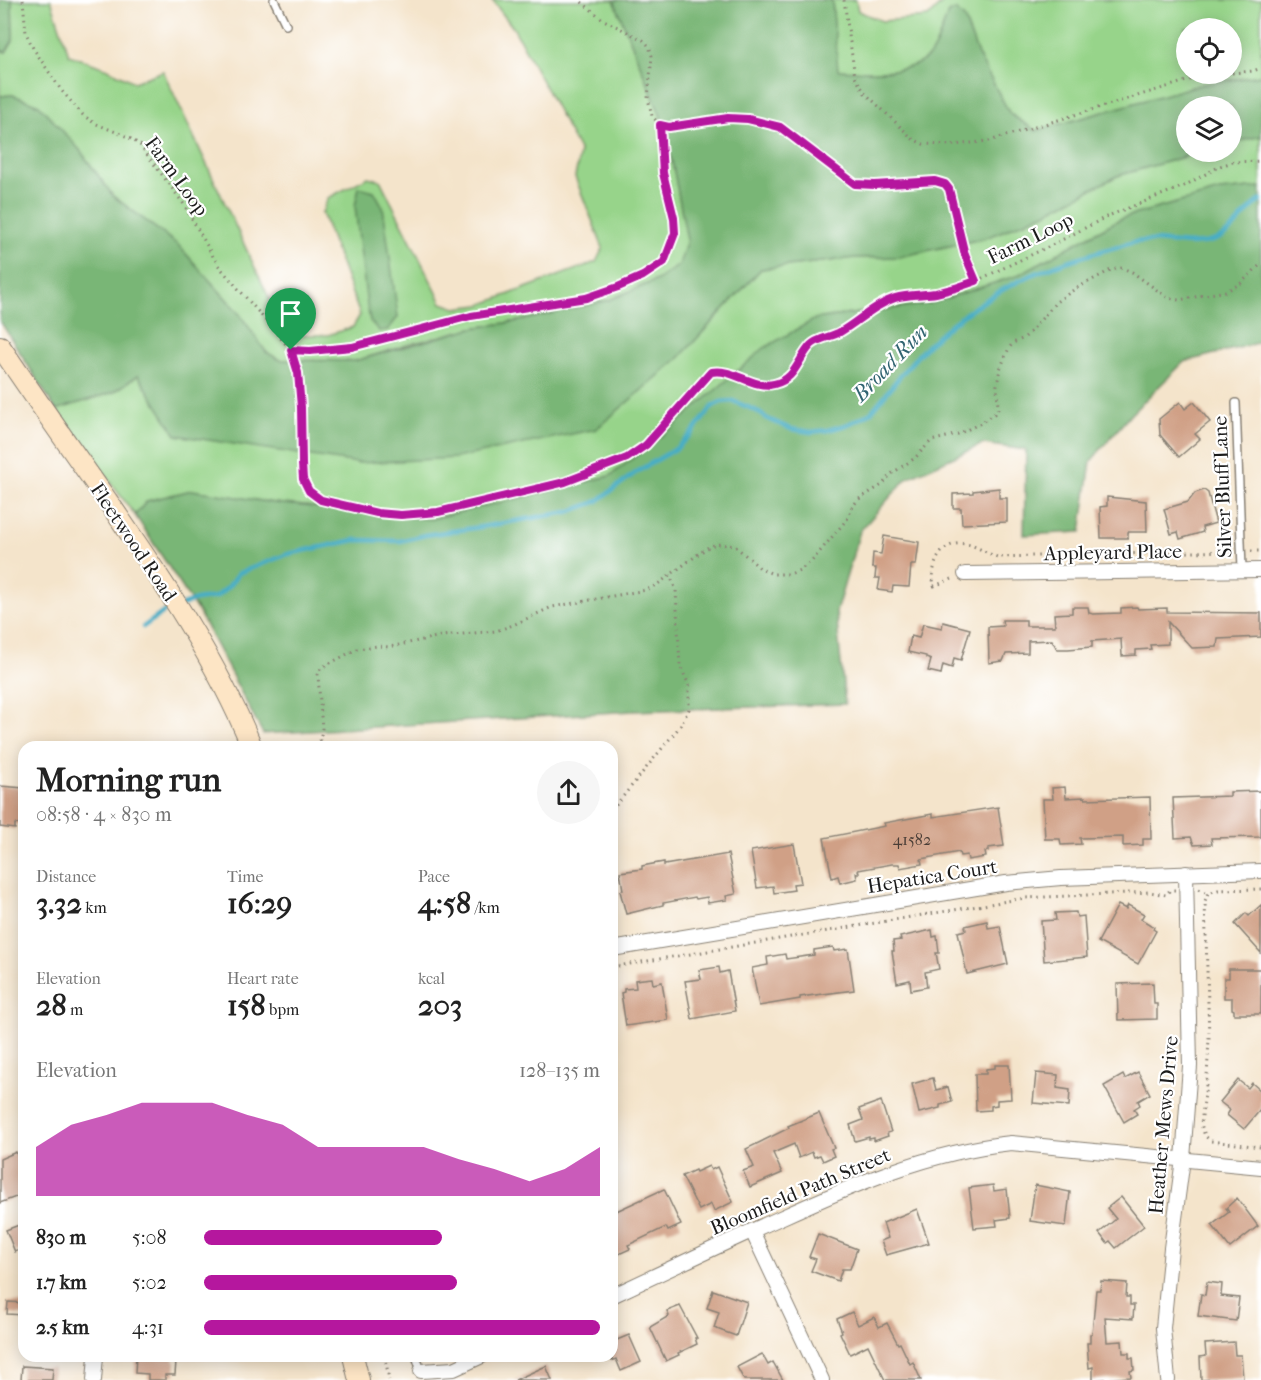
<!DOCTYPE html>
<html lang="en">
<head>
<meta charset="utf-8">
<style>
	body { margin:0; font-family:"IM FELL French Canon",serif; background:#f6f6f6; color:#222; height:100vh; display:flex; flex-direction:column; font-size:22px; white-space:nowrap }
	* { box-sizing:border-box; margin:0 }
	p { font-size:20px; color:#767676 }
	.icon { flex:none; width:33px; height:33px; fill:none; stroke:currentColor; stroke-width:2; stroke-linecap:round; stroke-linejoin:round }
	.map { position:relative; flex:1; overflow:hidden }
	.sheet { position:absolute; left:18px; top:741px; width:600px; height:621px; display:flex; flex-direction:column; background:#fff; border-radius:18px; box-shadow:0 3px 15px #0003 }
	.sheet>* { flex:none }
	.fabs { position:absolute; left:1176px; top:18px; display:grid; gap:12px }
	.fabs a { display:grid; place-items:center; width:66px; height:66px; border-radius:50%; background:#fff; box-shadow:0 3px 15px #0003; font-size:30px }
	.pin { position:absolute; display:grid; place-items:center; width:51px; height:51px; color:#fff; margin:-62px -26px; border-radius:50% 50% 50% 0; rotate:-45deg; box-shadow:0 0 6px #0007 }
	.pin .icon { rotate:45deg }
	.round { display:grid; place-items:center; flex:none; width:63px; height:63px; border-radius:32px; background:#f6f6f6 }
	.summary { display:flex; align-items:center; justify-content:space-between; height:102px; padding:0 18px }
	h1 { font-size:33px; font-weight:700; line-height:45px }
	.stats { display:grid; grid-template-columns:repeat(3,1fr); gap:9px; height:102px; padding:6px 18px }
	.stats div { display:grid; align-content:center }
	.stats b { font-size:30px; font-weight:700 }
	.stats small { font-size:16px; font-weight:400 }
	.stats p { font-size:16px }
	.chart { height:168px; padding:12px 18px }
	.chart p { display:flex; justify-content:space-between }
	.chart svg { width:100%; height:108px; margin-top:6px; fill:#b5179e; opacity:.7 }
	ul { padding:0 18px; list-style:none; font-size:20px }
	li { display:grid; grid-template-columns:96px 72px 1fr; align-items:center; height:45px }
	li i { height:15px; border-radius:8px; background:#b5179e }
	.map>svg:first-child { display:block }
	.green { fill:#97d48a; stroke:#5a7853; stroke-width:1.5; fill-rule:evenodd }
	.forest { fill:#79b676; stroke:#4a6949; stroke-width:1.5 }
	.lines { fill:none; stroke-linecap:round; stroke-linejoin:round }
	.stream { stroke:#46adc6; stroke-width:4.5 }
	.building { fill:#d0a086 }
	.lane-casing { stroke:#888074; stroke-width:10 }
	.street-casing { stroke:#888074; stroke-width:16 }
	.secondary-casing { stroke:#888074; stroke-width:22 }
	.path { stroke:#888074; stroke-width:3; stroke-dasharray:1.5 4.5; stroke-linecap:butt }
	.lane { stroke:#fff; stroke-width:7 }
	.street { stroke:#fff; stroke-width:14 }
	.secondary { stroke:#fde5c5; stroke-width:20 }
	.route-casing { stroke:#fff; stroke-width:12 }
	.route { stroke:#b5179e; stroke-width:8 }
	.labels { text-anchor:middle; stroke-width:4.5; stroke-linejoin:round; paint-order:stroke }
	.number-label { font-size:16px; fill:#493d36 }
	.street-label { font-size:20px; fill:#1c1c1c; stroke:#fff }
	.water-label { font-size:21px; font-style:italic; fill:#316471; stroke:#fff }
</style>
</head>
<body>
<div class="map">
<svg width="1261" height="1380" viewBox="0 0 1261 1380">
	<rect width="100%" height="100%" fill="#fff"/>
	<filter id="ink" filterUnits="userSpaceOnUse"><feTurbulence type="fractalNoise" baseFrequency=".0167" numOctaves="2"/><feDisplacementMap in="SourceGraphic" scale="12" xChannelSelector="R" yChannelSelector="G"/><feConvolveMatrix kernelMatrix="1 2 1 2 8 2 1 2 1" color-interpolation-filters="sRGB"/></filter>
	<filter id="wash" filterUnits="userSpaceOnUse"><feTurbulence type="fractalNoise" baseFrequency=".008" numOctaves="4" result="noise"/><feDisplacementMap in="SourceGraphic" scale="24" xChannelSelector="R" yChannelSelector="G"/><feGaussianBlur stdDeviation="1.35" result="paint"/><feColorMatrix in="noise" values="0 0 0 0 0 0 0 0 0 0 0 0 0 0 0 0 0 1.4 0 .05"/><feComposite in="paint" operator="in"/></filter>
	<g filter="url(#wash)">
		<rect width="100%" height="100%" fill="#f4e4cb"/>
		<g class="green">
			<path d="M12 0H51L69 55 108 69 134 82 163 71 271 302 293 335H328L353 327 360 315 322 213 328 198 368 177 380 180 442 303 456 308 480 305 596 262 603 248 575 177 580 152 514 29 492 0H614L660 114 673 166 688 240 679 265 657 280 609 300 519 321 472 328 410 344 355 361 280 360 266 352 238 312 178 245 113 196 79 149 13 95 0 96V50L6 52 13 40Z"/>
			<path d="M832 0H856L858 11 882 21 928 17 945 0H1261V75L1199 85 1036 131 1010 114 978 55 964 18 948 13C944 23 937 49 929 56 908 76 864 71 837 70ZM1186 28H1232V74H1186Z"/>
			<path d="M1261 136V187L1220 191 1122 218 1016 276 932 303 815 319 610 476 431 519 274 503 192 490 147 501 135 515 56 410 114 392 139 375 596 429 679 358 761 269 855 258 898 257 986 238 1043 214 1117 176 1201 152H1232V143Z"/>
		</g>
		<g class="forest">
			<path d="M0 0H12L13 40 6 52 0 50Z"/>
			<path d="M614 0H832L838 70C864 71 909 76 929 56 937 49 944 23 948 13L955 10 964 18 978 55 1010 114 1036 131 1199 85 1261 75V136L1232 143V106H1186V152H1201L1117 176 1043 214 986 238 898 257 855 258 761 269 679 358 596 429 456 458 358 463 176 435 138 375 114 392 56 410 0 321V96L13 95 39 105 79 149 113 196 178 245 238 312 266 352 280 360 355 361 472 328 519 321 609 300 657 280 679 265 687 240 673 166 660 114Z"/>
			<path d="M359 187 374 191 383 207 398 317 388 330 379 331 370 321 367 306 355 206Z"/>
			<path d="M1261 187V342L1184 362 1131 414 1091 461 1081 532 1024 535 1026 450 983 444 907 478 860 531 836 612 845 704 633 711 263 734 199 613 135 515 147 501 192 490 274 503 431 519 610 476 675 425 764 348 815 319 932 303 1016 276 1122 218 1220 191Z"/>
		</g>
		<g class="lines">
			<g class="stream">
				<path d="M182 605 196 600 216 597 227 588 239 573 288 554 355 540 400 541 425 535 481 527 568 512 596 502 638 471 677 448 693 432 713 406 721 402 733 401 755 410 768 419 791 429 811 432 828 430 846 425 861 418 871 412C890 390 906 366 927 346 956 316 1010 282 1049 268 1074 258 1101 251 1127 244 1157 235 1190 251 1218 239 1237 230 1244 211 1261 200"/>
				<path d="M143 627 165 611 174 608"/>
			</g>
		</g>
		<g id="blocks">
			<g class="building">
				<path d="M1180 402 1185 409 1194 402 1210 422 1195 434 1200 439 1179 457 1160 435 1159 419Z"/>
				<path d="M999 488V498H1007V522L962 524 961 508H953V494L973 493V491Z"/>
				<path d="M1204 490 1208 493 1216 523 1202 527 1203 532 1180 539 1178 532 1171 534 1164 509 1188 502 1195 493Z"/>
				<path d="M1107 497 1146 501 1147 532H1128V538H1101L1100 507 1107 506Z"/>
				<path d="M884 536 919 542 916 565H911L909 587 893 586 892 592 878 590 880 578H875L876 568H872L873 553 881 554Z"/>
				<path d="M1072 607H1088L1089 613 1093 614 1121 613V608L1137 607 1138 609 1167 608V612L1261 613V637L1218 639 1217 647 1192 648 1168 622V644L1150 645 1151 649 1136 650V655L1122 656 1121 639 1092 641V647L1068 649H1057L1052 640 1028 641V653L1006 654 1003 661 989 663 988 627 1003 626 1002 620H1026V626H1055L1054 614 1072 613Z"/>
				<path d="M943 622 970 629 961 660 954 658 952 668 943 665 941 674 928 671 931 660 926 658V656L908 652 911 636 919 638 923 624 942 628Z"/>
				<path d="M0 786 24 788V825L15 824V829L0 827Z"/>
				<path d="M1065 787 1066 798 1085 797V799L1150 797 1151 839H1143V845L1123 846V837L1080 838 1081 844 1061 845 1060 839H1045L1043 799H1053L1052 788Z"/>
				<path d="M1261 791V837L1211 838 1212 844 1194 845 1191 837 1175 838 1173 798 1230 796V792Z"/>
				<path d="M998 807 1004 846 988 848V851L985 852 986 857 968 860 967 855 960 856 959 852 921 859 922 864 900 868 899 864H892L858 870 859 873H856L857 879 840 883 838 876 832 878 824 838 885 826 884 823 933 814V817Z"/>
				<path d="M794 844 801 883 793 884 794 890 774 893 773 886 757 888 751 851Z"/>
				<path d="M728 854 736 894 726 896 727 900 708 903 707 897 696 899 695 897 663 903V905L626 914 620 891 623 890 620 872 642 869V866L664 862V865Z"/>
				<path d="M1118 905 1126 909 1128 905 1144 914 1141 919 1154 927 1153 929 1156 931 1138 964 1098 942Z"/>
				<path d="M1261 905V953L1235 924 1246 913 1249 916Z"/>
				<path d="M1076 912 1077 917 1084 916 1087 957 1044 961 1041 921 1056 920 1055 913Z"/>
				<path d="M987 921 988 928 1000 926 1008 964 967 974 958 932 966 930 965 926Z"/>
				<path d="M932 930 933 937 937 936 939 953H936L939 969 925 972 927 987 911 990 910 980 897 983 892 951H894L893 941 901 940 900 937Z"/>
				<path d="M833 947 834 951 848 949 854 990 800 997V999L759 1006 752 968 768 965 767 957 785 954 786 959 814 955V950Z"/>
				<path d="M719 967 720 973 728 971 735 1011 692 1019 685 981 701 979 699 970Z"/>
				<path d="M1229 969H1261V1014H1234V1010L1232 1009V998H1224V978H1229Z"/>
				<path d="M652 978 653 984 662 982 668 1020 626 1026 621 993 624 992V989L636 988 635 980Z"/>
				<path d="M1153 983 1154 1004H1157V1019L1118 1020 1117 984Z"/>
				<path d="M995 1065H1009L1011 1099 997 1100V1105L991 1106V1110L976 1111 975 1074H986V1069L995 1068Z"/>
				<path d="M1138 1072 1150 1094 1138 1101 1140 1105 1134 1109 1137 1114 1124 1122 1104 1086 1123 1075 1125 1079Z"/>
				<path d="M1036 1073 1058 1075 1057 1088 1070 1090 1069 1106 1033 1103Z"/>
				<path d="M933 1078 936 1090 948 1087 952 1102 940 1105V1108L919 1113 912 1084Z"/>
				<path d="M1238 1080 1248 1088 1252 1083 1261 1091V1109L1244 1129 1227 1115 1230 1110 1220 1102Z"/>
				<path d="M881 1101 891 1132 887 1133 888 1136 874 1141V1138L869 1139V1137L855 1141 850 1125 863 1120 859 1109Z"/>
				<path d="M819 1113 834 1148 831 1149 834 1156 823 1161 820 1155 814 1157 812 1152 799 1158 794 1144 773 1153 782 1173 750 1187 743 1171 754 1167 746 1149 789 1128 788 1126Z"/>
				<path d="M16 1152 24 1172V1194L0 1203V1159Z"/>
				<path d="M709 1166 711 1170 717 1167 733 1202 714 1211 711 1204 699 1210 682 1176 695 1170 696 1172Z"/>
				<path d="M993 1185 994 1191 1007 1189 1010 1218 996 1220 997 1226 974 1228 969 1188Z"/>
				<path d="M1035 1185 1070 1192 1066 1226 1030 1221Z"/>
				<path d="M664 1189 681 1225 668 1231 666 1227 628 1245 630 1249 612 1257V1213Z"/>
				<path d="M1121 1197 1144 1226 1116 1248 1110 1241 1107 1243 1099 1233 1116 1219 1107 1208Z"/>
				<path d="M1237 1198 1258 1226 1230 1248 1212 1225 1229 1212 1226 1208Z"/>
				<path d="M917 1209 929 1243 886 1255 881 1241 888 1238 883 1223Z"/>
				<path d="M24 1223V1248L15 1252 6 1230Z"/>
				<path d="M818 1234 857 1249 850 1269H842L838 1281 811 1271 816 1259 809 1257Z"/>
				<path d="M1101 1281 1127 1283 1126 1297H1130V1305H1134L1133 1319 1105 1317 1107 1342 1122 1341 1123 1353H1129V1358H1133L1134 1370 1130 1371 1131 1377 1093 1380V1367L1089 1368 1087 1343H1090V1334H1092L1096 1290H1100Z"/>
				<path d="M1207 1282 1222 1284 1221 1296 1239 1298 1236 1321 1198 1316 1201 1294 1205 1295Z"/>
				<path d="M713 1290 747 1302 736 1336 714 1328 719 1312 707 1308Z"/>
				<path d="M8 1302 24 1303V1315L7 1314Z"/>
				<path d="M680 1306 697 1338H695L697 1344 678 1353 679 1355 666 1361 650 1327 669 1316 667 1311Z"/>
				<path d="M852 1312 858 1325 874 1317 879 1327 887 1323 898 1344 900 1343 910 1364 913 1362 921 1380H885L868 1345 850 1354 840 1333 842 1332 837 1319Z"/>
				<path d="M629 1335 641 1362 621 1371 616 1359 612 1361V1342Z"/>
				<path d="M1234 1342 1235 1355H1241L1243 1378 1201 1380 1200 1357 1206 1356 1205 1344Z"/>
				<path d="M762 1354 768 1365 773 1362 783 1380H744L737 1367Z"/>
				<path d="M136 1356H174L173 1361H176L175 1375H165V1380H148V1374L135 1373Z"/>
				<path d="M22 1366 53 1368 52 1380H21Z"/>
				<path d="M546 1366 552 1380H515Z"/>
			</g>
		</g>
	</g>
	<g filter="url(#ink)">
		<use href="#blocks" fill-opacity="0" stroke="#888074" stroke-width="1.5"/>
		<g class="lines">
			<defs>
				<g id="lane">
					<path d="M274 0 286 25"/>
					<path d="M1236 403 1242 569"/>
					<path d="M416 1356 421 1371"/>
				</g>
				<g id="street">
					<path d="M965 574 1261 570"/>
					<path d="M612 949 1006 883 1061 878 1261 871"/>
					<path d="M752 1231 822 1380"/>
					<path d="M612 1296C667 1270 722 1244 778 1219 853 1185 928 1152 1011 1143L1261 1167"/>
					<path d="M421 1371 454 1369 482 1356"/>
					<path d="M94 1380 96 1356"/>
					<path d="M1168 1380 1163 1328 1171 1248 1183 1159 1190 1066 1186 873"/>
				</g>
				<g id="secondary">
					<path d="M0 346C35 398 71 449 107 500 162 580 215 657 252 747"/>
					<path d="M353 1356 359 1380"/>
				</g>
			</defs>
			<use href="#lane" class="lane-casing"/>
			<use href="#street" class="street-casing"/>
			<use href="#secondary" class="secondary-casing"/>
			<g class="path">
				<path d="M23 0 26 33 33 48 61 90 83 115 94 123 128 137 140 145 183 203 218 265 291 350 298 373 303 479 309 491 321 500 377 513 420 515 438 512 565 482 628 458 646 445 711 372 721 371 733 373 754 382 772 384 787 379 795 371 811 345 843 330 875 306 896 298 953 289 976 281 1054 244 1108 216 1184 186 1220 166 1233 162 1261 161"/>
				<path d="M844 0 855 77 865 93 913 139 923 144 954 145 989 141 1193 79 1225 74"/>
				<path d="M1232 73 1253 71 1261 68"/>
				<path d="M660 125 669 127 716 120 748 119 780 127 855 184 875 185 935 181 945 184 949 189 965 255 976 281"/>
				<path d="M291 350 310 351 353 347 471 316 586 298 618 287 643 276 664 262 675 233 674 218 663 173 660 125 652 116 648 98 652 56 649 46 643 40 604 20 579 0"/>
				<path d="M1251 551H1261"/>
				<path d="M952 579 934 586C930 566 940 540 966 544 977 546 986 553 997 557L1232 551"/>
				<path d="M319 747 322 729 318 675 321 668 357 649 377 646 390 647 441 636 496 631 513 625 552 607 646 590 658 584 701 552 710 546 720 544 735 546 761 569 773 574H790L800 570 812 561 848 518 852 507 859 499 882 485 891 474 915 458 931 441 958 434 979 424 994 414 998 409 997 385 1000 369 1009 348 1013 343 1024 338 1032 330 1056 302 1075 289 1111 270 1122 268 1132 272 1168 298 1179 300 1226 291 1240 284 1261 264"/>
				<path d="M612 810 681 725 689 709V685L680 666 676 590 670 575"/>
				<path d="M1199 889 1208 893"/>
				<path d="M1261 889 1218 890 1208 893 1205 901 1209 1038 1207 1077 1201 1124 1205 1136 1211 1141 1261 1147"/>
				<path d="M612 967 1025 898 1150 892 1166 895 1170 890H1175"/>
				<path d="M385 1356 389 1380"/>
			</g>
			<use href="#lane" class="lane"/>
			<use href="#street" class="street"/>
			<use href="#secondary" class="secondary"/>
		</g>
	</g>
	<g class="lines" filter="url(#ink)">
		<defs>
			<path id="route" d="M728 118 748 119 780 127 855 184 875 185 935 181 945 184 949 189 965 255 976 281C963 286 950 290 936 293 923 295 908 294 895 298 874 305 859 321 840 332 831 337 818 338 811 345 797 360 796 379 774 384 752 389 734 368 711 372L646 445 627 458 565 482 540 488 438 512 401 515 377 513 321 500 309 491 303 479 302 464 301 407 298 373 291 350 310 351 352 347 471 316 586 298 618 287 643 276 664 262 675 233 674 218 663 173 660 125 669 127Z"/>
		</defs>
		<use href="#route" class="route-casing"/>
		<use href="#route" class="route"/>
	</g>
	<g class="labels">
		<g class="number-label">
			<text x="912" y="845">41582</text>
		</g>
		<g class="street-label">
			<text transform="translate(177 176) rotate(54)" y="7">Farm Loop</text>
			<text transform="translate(1030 238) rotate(-26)" y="7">Farm Loop</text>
			<text transform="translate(1222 487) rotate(-92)" y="7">Silver Bluff Lane</text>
			<text transform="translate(134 542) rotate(56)" y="7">Fleetwood Road</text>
			<text transform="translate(1113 552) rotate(-1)" y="7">Appleyard Place</text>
			<text transform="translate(932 876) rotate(-9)" y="7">Hepatica Court</text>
			<text transform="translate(1163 1125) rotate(-85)" y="7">Heather Mews Drive</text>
			<text transform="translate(800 1191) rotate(-23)" y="7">Bloomfield Path Street</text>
		</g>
		<g class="water-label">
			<text transform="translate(890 363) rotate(-46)" y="7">Broad Run</text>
		</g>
	</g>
</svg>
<div class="fabs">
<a><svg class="icon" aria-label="locate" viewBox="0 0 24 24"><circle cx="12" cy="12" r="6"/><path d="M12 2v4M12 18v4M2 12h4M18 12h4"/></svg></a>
<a><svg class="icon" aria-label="layers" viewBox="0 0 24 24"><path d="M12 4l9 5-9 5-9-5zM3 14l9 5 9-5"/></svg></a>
</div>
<div class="pin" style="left:291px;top:350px;background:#1e9e55"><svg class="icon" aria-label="arrive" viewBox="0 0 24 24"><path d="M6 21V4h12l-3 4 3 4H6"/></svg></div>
<section class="sheet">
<div class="summary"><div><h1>Morning run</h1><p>08:58 · 4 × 830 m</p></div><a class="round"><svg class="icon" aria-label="share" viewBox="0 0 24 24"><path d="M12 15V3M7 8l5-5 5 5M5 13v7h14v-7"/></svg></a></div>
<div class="stats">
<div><p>Distance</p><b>3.32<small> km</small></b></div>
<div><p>Time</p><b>16:29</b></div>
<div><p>Pace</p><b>4:58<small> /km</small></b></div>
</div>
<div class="stats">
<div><p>Elevation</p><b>28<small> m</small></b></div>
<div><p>Heart rate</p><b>158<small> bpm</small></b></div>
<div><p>kcal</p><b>203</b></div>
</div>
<div class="chart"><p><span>Elevation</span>128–135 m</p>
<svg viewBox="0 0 160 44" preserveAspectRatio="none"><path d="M0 44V24L10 15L20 11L30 6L40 6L50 6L60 11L70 15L80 24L90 24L100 24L110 24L120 29L130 33L140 38L150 33L160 24V44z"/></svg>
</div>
<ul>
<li><b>830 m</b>5:08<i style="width:60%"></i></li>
<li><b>1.7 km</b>5:02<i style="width:64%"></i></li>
<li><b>2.5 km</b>4:31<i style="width:100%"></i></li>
</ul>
</section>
</div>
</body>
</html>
